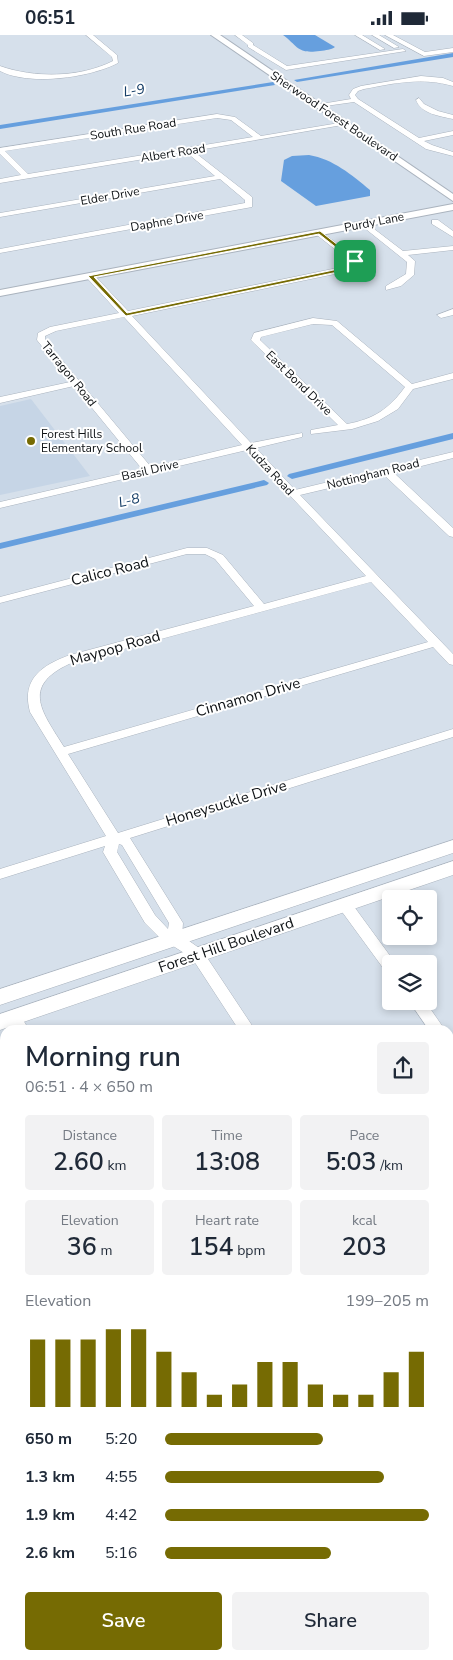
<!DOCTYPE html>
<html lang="en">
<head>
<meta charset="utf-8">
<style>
	body { margin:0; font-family:"Nunito Sans",sans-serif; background:#f2f2f3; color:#1f2937; height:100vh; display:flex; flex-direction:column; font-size:19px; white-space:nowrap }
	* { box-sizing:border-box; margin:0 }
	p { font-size:16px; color:#747a83 }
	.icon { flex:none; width:28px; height:28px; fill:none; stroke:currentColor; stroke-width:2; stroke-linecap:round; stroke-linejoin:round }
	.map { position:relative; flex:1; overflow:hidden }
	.panel { position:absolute; left:0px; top:990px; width:454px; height:635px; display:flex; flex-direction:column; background:#fff; border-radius:15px 15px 0 0; box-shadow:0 2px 8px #0003 }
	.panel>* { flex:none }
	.buttons { position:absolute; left:382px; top:855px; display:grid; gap:10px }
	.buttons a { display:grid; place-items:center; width:55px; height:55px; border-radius:5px; background:#fff; box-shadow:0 2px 8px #0003; font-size:25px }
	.pin { position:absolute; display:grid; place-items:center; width:42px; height:42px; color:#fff; margin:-21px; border-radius:10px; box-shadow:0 2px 8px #0006 }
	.round { display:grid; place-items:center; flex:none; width:52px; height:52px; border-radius:5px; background:#f2f2f3 }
	.headline { display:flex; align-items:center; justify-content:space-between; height:85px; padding:0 25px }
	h1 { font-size:28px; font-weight:600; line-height:38px }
	.metrics { display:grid; grid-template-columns:repeat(3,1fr); gap:8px; height:85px; padding:5px 25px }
	.metrics div { display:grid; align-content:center; border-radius:5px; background:#f2f2f3; text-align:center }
	.metrics b { font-size:25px; font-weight:600 }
	.metrics small { font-size:14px; font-weight:400 }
	.metrics p { font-size:14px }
	.chart { height:140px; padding:10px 25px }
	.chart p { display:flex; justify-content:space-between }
	.chart svg { width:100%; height:90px; margin-top:5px; stroke:#766b03; stroke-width:6 }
	.primary-button { display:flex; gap:10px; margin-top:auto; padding:10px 25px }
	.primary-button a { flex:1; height:58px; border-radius:5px; background:#766b03; color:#fff; font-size:20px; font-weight:600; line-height:58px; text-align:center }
	.primary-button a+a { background:#f2f2f3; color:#1f2937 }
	ul { padding:0 25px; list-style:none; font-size:16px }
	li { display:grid; grid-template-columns:80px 60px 1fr; align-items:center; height:38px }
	li i { height:12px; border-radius:6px; background:#766b03 }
	.status { display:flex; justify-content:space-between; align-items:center; height:35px; padding:0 25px; background:#fff; direction:ltr }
	.status svg { height:14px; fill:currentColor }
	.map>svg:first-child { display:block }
	.built { fill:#c6d5e6 }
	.water { fill:#669fde }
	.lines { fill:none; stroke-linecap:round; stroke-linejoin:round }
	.canal { fill:#669fde; fill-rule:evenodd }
	.minor-casing { stroke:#aab3be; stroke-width:1 }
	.tertiary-casing { stroke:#aab3be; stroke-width:2 }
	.secondary-casing { stroke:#aab3be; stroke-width:1 }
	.minor { fill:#fff; fill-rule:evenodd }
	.tertiary { fill:#fff; fill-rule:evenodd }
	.secondary { fill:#fff; fill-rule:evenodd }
	.route { fill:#766b03; stroke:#fff; fill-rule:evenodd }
	.poi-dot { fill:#766b03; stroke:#fff; stroke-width:2 }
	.labels { text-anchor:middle; stroke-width:4; stroke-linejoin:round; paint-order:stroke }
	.far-street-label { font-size:12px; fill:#0d1114; stroke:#fff }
	.far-poi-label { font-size:12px; fill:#0d1114; stroke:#fff; text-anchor:start }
	.far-water-label { font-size:14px; font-style:italic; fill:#163e67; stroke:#fff }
	.street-label { font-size:15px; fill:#0d1114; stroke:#fff }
</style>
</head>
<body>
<div class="status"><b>06:51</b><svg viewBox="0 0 49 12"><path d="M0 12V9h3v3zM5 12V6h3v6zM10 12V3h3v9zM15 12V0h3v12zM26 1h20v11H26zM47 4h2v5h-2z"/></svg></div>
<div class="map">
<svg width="453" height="1625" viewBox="0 0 453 1625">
	<rect width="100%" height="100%" fill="#d6e0eb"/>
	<path class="built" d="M31 364 90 441 0 460V371Z"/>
	<g class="water">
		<path d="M283 0H315L335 12C331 15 326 15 320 16 297 19 299 12 283 0Z"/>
		<path d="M309 120C333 124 352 140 370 155V161L316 171 281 146 284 125 292 121Z"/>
	</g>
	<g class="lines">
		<g class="canal">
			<path d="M453 18V22L297 47 294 45Z"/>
			<path d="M273 47 275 50 0 94V90Z"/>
			<path d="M453 398V404L292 444 287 441 289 439Z"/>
			<path d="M264 445 269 448 267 450 0 514V508Z"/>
			<path d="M0 1263 5 1265V1290L0 1289Z"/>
			<path d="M133 1620H153L155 1625H135Z"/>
		</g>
		<defs>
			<g id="minor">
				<path d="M86 0H93L117 20 118 28C89 43 29 51 0 36V31C34 43 79 43 113 26L112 22Z"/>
				<path d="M235 0H242L253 8V10L287 31 403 14 406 16 286 35 248 12V10Z"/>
				<path d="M355 0H362L385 14 380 15Z"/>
				<path d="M372 0H379L399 12 394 13Z"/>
				<path d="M385 0H393L425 17 453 13V17L424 21Z"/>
				<path d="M421 41 443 43 453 47V51C422 42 395 48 364 54L358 56 355 60 358 64 419 103 453 96V100L424 106 432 110 453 117V121L426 114 354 67 318 72 315 70 351 64 349 60 353 54 361 51Z"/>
				<path d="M419 63 424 69 438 76 453 80V84C440 81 421 79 416 65Z"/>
				<path d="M217 79 235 82 261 101 345 87 348 89 193 116 252 162V172L0 218V214L245 168V165L220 144 0 182V178L215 141 186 117 0 148V144L21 140 0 119V113ZM217 83 231 85 253 102 28 139 5 116Z"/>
				<path d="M432 185H438L453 196V202L432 189Z"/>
				<path d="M365 187 403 216 453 211V215L408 220 415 226 414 240 401 251 386 255V251L406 239 407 227 362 191V187Z"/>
				<path d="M320 196 358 224 359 234 132 281 251 408 302 398V402L256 413 295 455 453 417V423L394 438 453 493V502L449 501 384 440 300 460 453 619V630L449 629 433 612 68 719 118 798 453 694V702L130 803 183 888 182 901 202 915 255 995H239L192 923 159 902 145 888 103 817 105 811 0 844V834L106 801 30 677C21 644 42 630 70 620L254 571 215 524 205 519H187L0 568V562L187 513H207L223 520 264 569 366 541 247 415 0 473V467L142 434 74 351 0 368V362L70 347 37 305 38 298 50 292 119 278 87 243V239H93L128 276 352 230 351 227 317 200V196ZM124 282 242 410 151 432 45 305V301L56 296ZM371 547 428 607 64 712C43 678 20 652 69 629ZM119 809 122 810 169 888 168 894 155 880 117 817Z"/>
				<path d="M453 274V280L441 283 437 280Z"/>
				<path d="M313 283 337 286 412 349 453 338V344L413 354 398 374 378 386 352 394 311 399V395L338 390 251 305 254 298ZM313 289 332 290 405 352C389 374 374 384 347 389L260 305 261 302Z"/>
				<path d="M345 865 350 866 396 929H391V938L386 937 340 874 338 870 340 866Z"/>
				<path d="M409 966H425L445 995H429Z"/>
				<path d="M14 976 19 978 29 995H13L6 982 9 978Z"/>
				<path d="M449 1005 453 1006V1022L449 1021Z"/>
				<path d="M449 1310 453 1311V1334L449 1332Z"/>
				<path d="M346 1620H368L370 1625H348Z"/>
			</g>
			<g id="tertiary">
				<path d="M211 0H220L453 159V166Z"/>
				<path d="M453 169V175L0 261V255Z"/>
			</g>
			<g id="secondary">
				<path d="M453 805V818L0 970V954Z"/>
				<path d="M453 826V840L0 995V979Z"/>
			</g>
		</defs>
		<use href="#minor" class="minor-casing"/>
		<use href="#tertiary" class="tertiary-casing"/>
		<use href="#secondary" class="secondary-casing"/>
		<use href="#minor" class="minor"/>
		<use href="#tertiary" class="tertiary"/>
		<use href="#secondary" class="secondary"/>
	</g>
	<path class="route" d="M320 196 357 225V233L126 281 88 241ZM319 199 353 226V231L127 278 94 242Z"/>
	<circle class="poi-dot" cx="31" cy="406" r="5"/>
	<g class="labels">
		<g class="far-street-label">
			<text transform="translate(334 81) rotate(34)" y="4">Sherwood Forest Boulevard</text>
			<text transform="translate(133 94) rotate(-9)" y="4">South Rue Road</text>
			<text transform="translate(173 118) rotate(-9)" y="4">Albert Road</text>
			<text transform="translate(110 161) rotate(-10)" y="4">Elder Drive</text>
			<text transform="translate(167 186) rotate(-10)" y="4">Daphne Drive</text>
			<text transform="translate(374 187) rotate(-11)" y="4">Purdy Lane</text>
			<text transform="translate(69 339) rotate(51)" y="4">Tarragon Road</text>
			<text transform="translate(299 348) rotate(44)" y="4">East Bond Drive</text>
			<text transform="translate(150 435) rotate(-13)" y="4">Basil Drive</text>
			<text transform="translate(270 435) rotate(47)" y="4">Kudza Road</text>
			<text transform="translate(373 439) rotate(-14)" y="4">Nottingham Road</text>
		</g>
		<g class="far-poi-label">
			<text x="41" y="403">Forest Hills<tspan x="41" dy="14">Elementary School</tspan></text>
		</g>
		<g class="far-water-label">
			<text transform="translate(134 55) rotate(-9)" y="5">L-9</text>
			<text transform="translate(129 465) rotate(-13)" y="5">L-8</text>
		</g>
		<g class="street-label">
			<text transform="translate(110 536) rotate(-14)" y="5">Calico Road</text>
			<text transform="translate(115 613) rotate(-16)" y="5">Maypop Road</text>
			<text transform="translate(248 662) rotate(-16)" y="5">Cinnamon Drive</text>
			<text transform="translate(226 768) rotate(-17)" y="5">Honeysuckle Drive</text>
			<text transform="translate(226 910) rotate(-19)" y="5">Forest Hill Boulevard</text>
		</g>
	</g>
</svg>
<div class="buttons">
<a><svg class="icon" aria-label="locate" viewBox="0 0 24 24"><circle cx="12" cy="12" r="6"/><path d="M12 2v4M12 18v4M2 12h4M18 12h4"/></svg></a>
<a><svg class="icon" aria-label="layers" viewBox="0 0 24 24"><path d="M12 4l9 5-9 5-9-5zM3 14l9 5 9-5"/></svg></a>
</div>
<div class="pin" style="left:355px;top:226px;background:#1e9e55"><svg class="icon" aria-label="arrive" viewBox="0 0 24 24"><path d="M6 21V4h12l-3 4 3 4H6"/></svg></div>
<section class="panel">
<div class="headline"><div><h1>Morning run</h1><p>06:51 · 4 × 650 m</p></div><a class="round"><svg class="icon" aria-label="share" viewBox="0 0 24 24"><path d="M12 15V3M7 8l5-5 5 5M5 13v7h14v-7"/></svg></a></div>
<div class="metrics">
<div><p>Distance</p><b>2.60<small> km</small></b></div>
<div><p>Time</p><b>13:08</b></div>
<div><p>Pace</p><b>5:03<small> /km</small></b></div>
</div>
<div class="metrics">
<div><p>Elevation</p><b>36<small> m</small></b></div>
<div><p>Heart rate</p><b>154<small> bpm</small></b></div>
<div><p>kcal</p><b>203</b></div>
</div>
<div class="chart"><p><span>Elevation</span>199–205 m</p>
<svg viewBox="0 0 160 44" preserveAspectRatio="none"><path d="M5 44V11M15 44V11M25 44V11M35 44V6M45 44V6M55 44V17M65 44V27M75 44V38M85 44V33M95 44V22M105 44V22M115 44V33M125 44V38M135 44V38M145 44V27M155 44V17"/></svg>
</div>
<ul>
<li><b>650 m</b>5:20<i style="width:60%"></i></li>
<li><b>1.3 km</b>4:55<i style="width:83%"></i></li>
<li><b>1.9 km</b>4:42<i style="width:100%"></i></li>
<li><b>2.6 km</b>5:16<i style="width:63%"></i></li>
</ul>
<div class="primary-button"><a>Save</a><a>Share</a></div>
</section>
</div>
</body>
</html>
